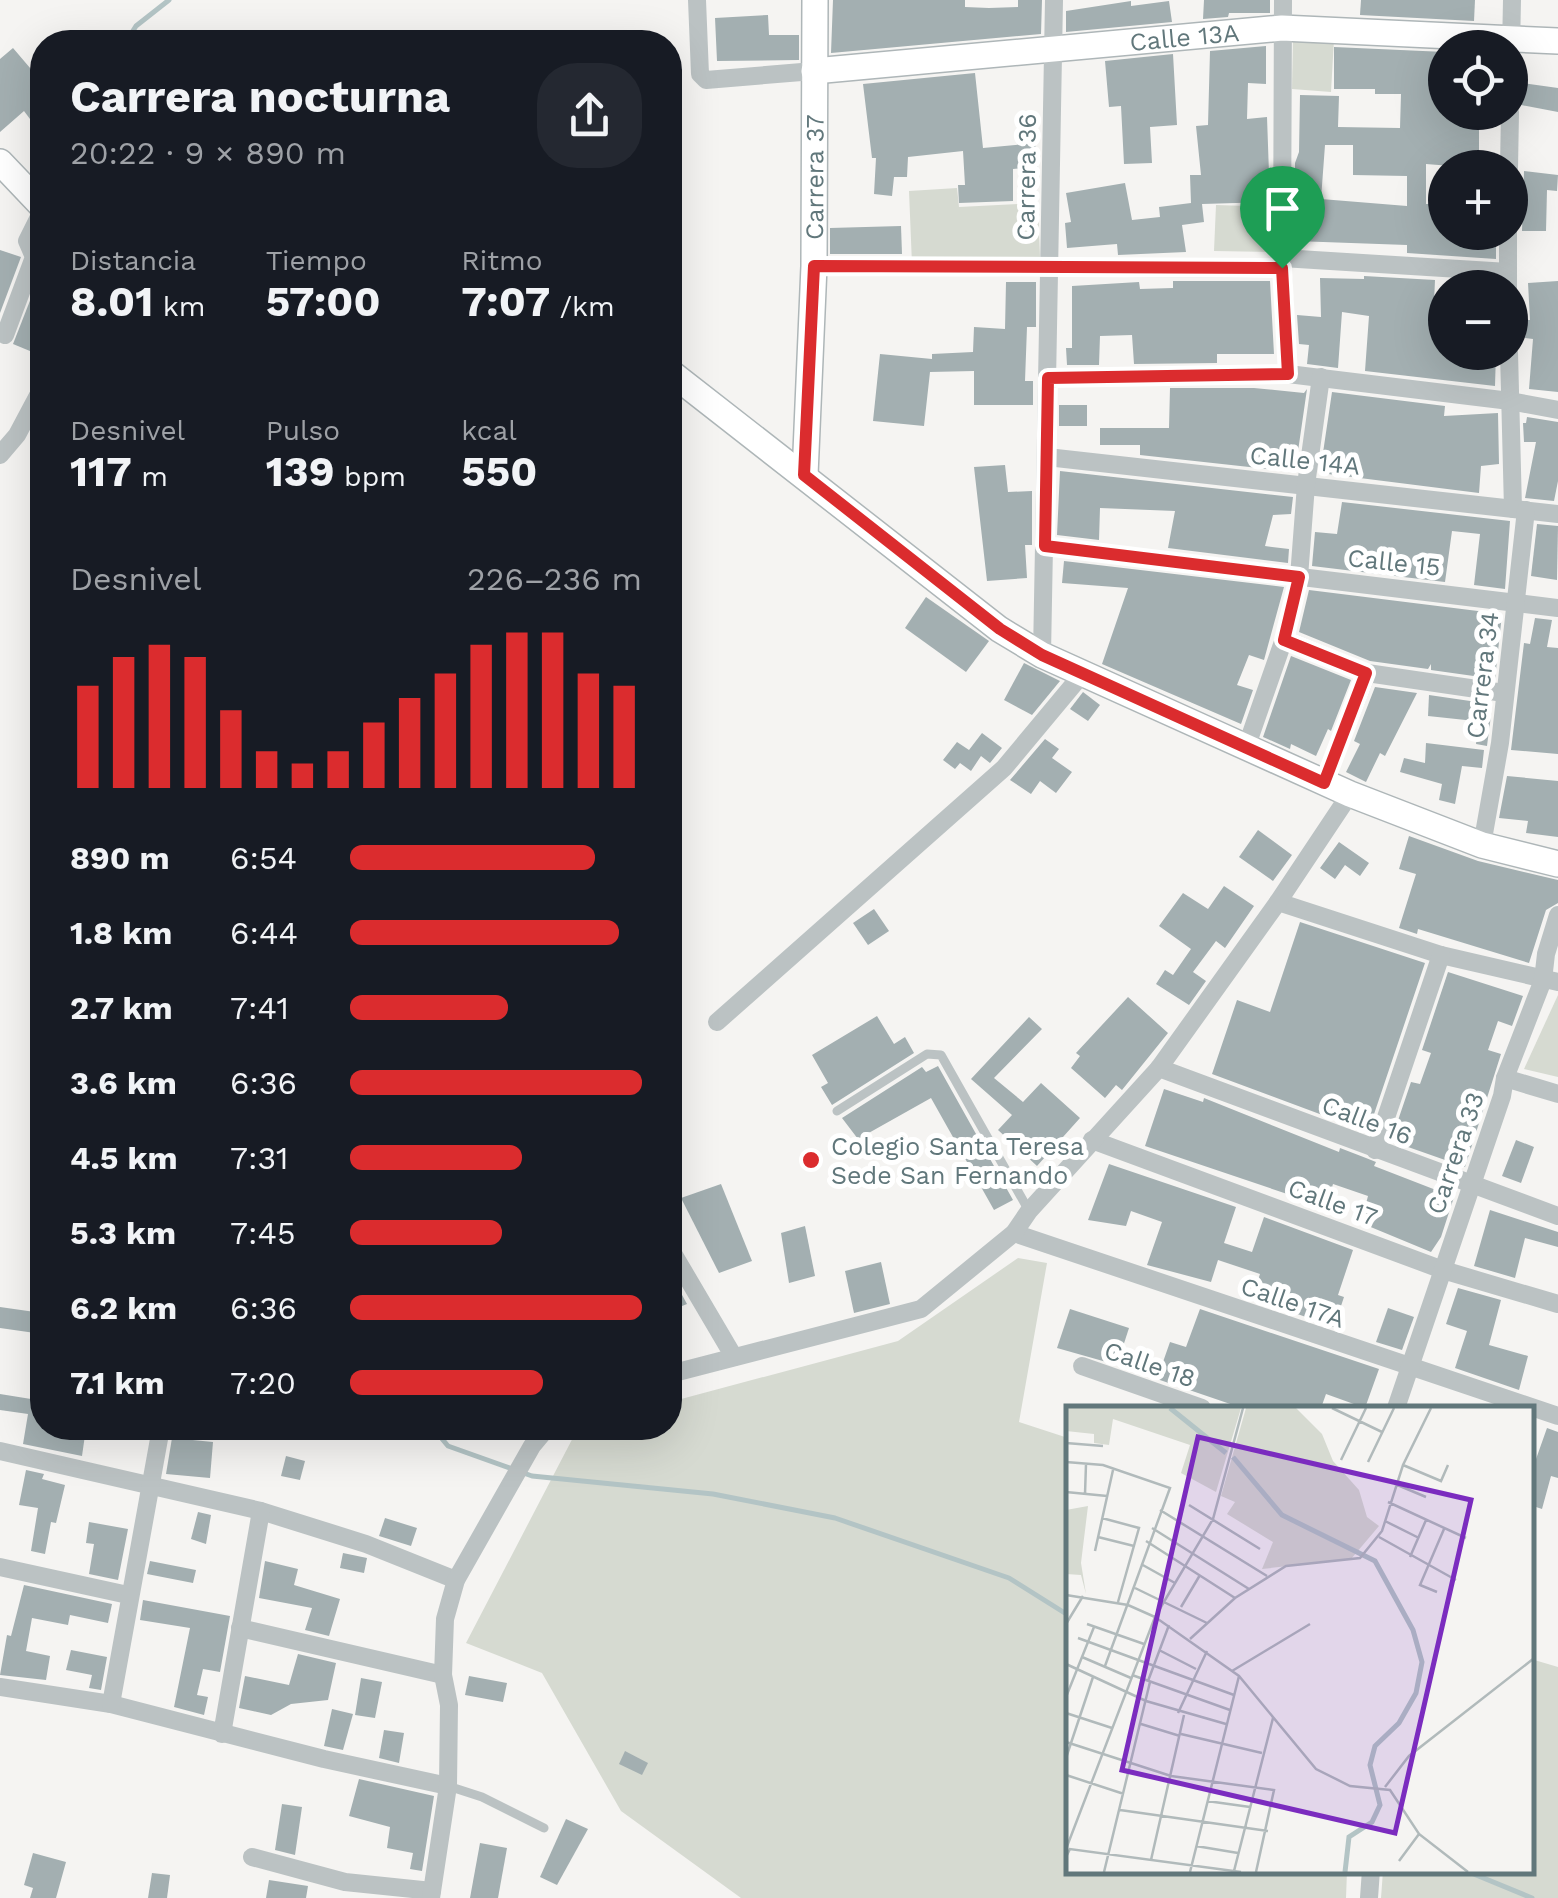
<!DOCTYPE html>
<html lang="es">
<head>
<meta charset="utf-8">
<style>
	body { margin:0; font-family:"Work Sans",sans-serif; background:#242831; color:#f1f3f6; height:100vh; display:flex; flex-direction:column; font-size:38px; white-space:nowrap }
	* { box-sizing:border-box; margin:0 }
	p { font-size:32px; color:#9ea1a6 }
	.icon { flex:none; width:55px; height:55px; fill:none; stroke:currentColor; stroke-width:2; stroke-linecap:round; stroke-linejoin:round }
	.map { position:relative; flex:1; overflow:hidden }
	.panel { position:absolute; left:30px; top:30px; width:652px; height:1410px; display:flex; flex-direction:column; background:#171b24; border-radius:40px; box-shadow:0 10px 40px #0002 }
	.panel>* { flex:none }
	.controls { position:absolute; left:1428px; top:30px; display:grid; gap:20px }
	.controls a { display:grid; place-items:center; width:100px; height:100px; border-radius:50%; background:#171b24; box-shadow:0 10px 40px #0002; font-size:50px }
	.pin { position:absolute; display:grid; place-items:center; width:85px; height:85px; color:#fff; margin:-102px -42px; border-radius:50% 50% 50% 0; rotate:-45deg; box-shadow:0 0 10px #0007 }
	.pin .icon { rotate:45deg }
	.round { display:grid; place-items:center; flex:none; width:105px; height:105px; border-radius:40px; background:#242831 }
	.headline { display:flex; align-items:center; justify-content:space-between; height:170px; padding:0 40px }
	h1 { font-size:45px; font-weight:700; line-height:75px }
	.stats { display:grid; grid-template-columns:repeat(3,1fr); gap:15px; height:170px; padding:10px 40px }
	.stats div { display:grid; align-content:center }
	.stats b { font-size:42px; font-weight:700 }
	.stats small { font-size:28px; font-weight:400 }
	.stats p { font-size:28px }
	.chart { height:280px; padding:20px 40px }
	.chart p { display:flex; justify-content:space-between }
	.chart svg { width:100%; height:180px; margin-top:10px; stroke:#db2c2e; stroke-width:6 }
	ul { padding:0 40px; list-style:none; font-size:32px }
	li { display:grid; grid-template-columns:160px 120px 1fr; align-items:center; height:75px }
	li i { height:25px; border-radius:12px; background:#db2c2e }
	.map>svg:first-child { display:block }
	.green { fill:#d6dad1 }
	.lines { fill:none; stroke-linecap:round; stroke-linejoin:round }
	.stream { stroke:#b3c4c5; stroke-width:5 }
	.building { fill:#a3afb1; fill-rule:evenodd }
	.secondary-casing { stroke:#aeb6b8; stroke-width:28 }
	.lane { stroke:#bbc2c3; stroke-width:9 }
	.street { stroke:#bbc2c3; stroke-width:18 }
	.secondary { stroke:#fff; stroke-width:25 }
	.route-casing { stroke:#fff; stroke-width:20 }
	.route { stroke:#db2c2e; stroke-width:12 }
	.poi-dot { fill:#db2c2e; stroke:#fff; stroke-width:4 }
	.labels { text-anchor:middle; stroke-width:10; stroke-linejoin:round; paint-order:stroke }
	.street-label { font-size:25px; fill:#61777b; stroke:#fff }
	.poi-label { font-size:25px; fill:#61777b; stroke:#fff; text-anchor:start }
	.inset-river { fill:none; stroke:#b3c4c5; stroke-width:5 }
	.inset-road { fill:none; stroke:#b1babb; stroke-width:2.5 }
	.view { fill:#7b2cbf; fill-opacity:0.15; stroke:#7b2cbf; stroke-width:5 }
	.inset-edge { fill:none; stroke:#61777b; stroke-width:5 }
</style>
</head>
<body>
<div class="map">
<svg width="1558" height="1898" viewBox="0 0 1558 1898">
	<rect width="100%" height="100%" fill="#f5f4f2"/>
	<g class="green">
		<path d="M1293 38 1334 39 1331 92 1292 89Z"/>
		<path d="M957 188 959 207 1038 203 1040 257 912 264 909 191Z"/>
		<path d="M1216 205 1276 207 1274 252 1214 251Z"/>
		<path d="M1558 995V1077L1524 1069Z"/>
		<path d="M1018 1258 1047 1263 1019 1422 1068 1438V1870L1347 1871 1346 1898H741L621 1811 542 1673 466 1643 578 1428H670V1402L898 1341Z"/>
		<path d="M1531 1659 1558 1667V1898H1381L1383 1871 1530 1870Z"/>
	</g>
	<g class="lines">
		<g class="stream">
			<path d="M126 42 136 26 169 0"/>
			<path d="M433 1428 448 1446 532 1476 713 1494 835 1518 1009 1578 1068 1615"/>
			<path d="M1464 1870 1532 1898"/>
		</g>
	</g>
	<g class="building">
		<path d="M833 0H965V7L989 8 1018 7V0H1042L1041 34 831 53Z"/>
		<path d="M1204 0H1270V13H1229L1228 17 1203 19Z"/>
		<path d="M1361 0H1475L1474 21 1360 15Z"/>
		<path d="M1131 1V6L1169 1 1172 22 1066 32V11Z"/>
		<path d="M768 15 769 35H799V60L717 61 715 18Z"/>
		<path d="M1266 46V84L1248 83 1247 119 1267 117 1270 202 1202 204 1204 222 1182 225 1186 252 1118 255 1117 244 1067 248 1065 223 1071 222 1066 193 1125 183 1132 220 1160 217 1159 207 1191 203 1190 175H1201L1196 126 1208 125 1210 51Z"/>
		<path d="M1334 47 1445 52V112H1479V150H1476V168L1426 164V204H1445V232H1496V259L1407 253V245L1295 241V163L1299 152 1300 95 1339 96 1338 127 1400 128 1401 94H1375V89H1334ZM1325 145H1353V175L1407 176V206L1321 199Z"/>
		<path d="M13 48 42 82V135L24 111 0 132V59Z"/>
		<path d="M1173 54 1177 125 1150 127 1152 163 1124 164 1121 106 1109 107 1105 61Z"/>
		<path d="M975 73 983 148 1035 143 1038 167 1013 169V201L959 203 958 185H965L963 151 908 157 907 177H894L892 196 874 194 876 158H872L863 84Z"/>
		<path d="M1523 83 1558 88V112L1521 105Z"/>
		<path d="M1524 171 1558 175 1557 191 1547 190 1546 231H1522Z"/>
		<path d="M901 226 902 254H830V228Z"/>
		<path d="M0 250 21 257 0 313Z"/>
		<path d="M42 270V356L13 344Z"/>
		<path d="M1364 276 1435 280 1434 302H1442L1445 352H1496L1495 386 1365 371 1369 316 1342 312 1338 368 1307 364 1309 345 1299 344 1297 315 1321 317 1320 278 1364 279Z"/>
		<path d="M1173 281H1270L1274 354H1217V363L1134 364 1132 335 1100 336 1099 365H1067L1066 348H1072V286L1139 282 1140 289 1173 288Z"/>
		<path d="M1558 281V392L1529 389 1533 339 1525 338 1527 320H1530L1528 283Z"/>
		<path d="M1006 282H1036V327H1027L1025 381H1033V405H974V371L930 372 924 426 873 421 880 354 932 359V354L973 352 974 327 1005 329Z"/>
		<path d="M1170 388H1254L1304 393 1307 389 1295 472 1140 455V445H1100V428H1169Z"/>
		<path d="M1332 392 1445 406 1444 416 1498 413 1499 464 1481 466 1479 493 1320 473Z"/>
		<rect x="1059" y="405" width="28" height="21"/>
		<path d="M1527 417 1558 422V481L1554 501 1525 498 1536 442H1524L1523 423H1526Z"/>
		<path d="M1005 465 1008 492 1032 491V545H1025L1027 578 987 581 974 467Z"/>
		<path d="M1060 471 1293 497 1291 514 1273 515 1265 546 1289 549 1288 563 1168 548 1175 511 1100 508 1099 540 1057 535Z"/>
		<path d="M1342 502 1510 521 1505 589 1474 585 1480 534 1452 531 1445 582 1312 566 1315 532 1337 534Z"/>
		<path d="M1537 524 1558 526 1557 580 1531 576Z"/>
		<path d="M1064 561 1284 587 1264 660 1249 655 1237 685 1253 690 1241 724 1102 664 1128 588 1062 583Z"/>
		<path d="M1309 590 1502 614 1495 679 1431 670V664L1428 669 1370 661 1299 632Z"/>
		<path d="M926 597 989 641 966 672 905 628Z"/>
		<path d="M1535 618 1552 620 1547 647 1558 648V754L1511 750 1524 643 1530 644Z"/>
		<path d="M1291 656 1351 680 1331 731 1328 729 1316 756 1291 744 1290 749 1263 737Z"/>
		<path d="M1024 663 1060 681 1032 715 1004 700Z"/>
		<path d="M1375 687 1417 693 1385 756 1380 753 1366 782 1346 772 1360 744 1354 741Z"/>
		<path d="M1083 692 1100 705 1088 721 1070 709Z"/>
		<path d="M1429 695 1477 702 1475 721 1428 716Z"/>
		<path d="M1480 714 1491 715 1487 746 1476 744Z"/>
		<path d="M982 733 1002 748 990 763 981 756 971 771 960 763 955 769 943 760 957 742 969 750Z"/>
		<path d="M1045 739 1059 749 1052 758 1072 772 1056 793 1040 781 1031 794 1010 780Z"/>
		<path d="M1426 743 1484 750 1482 768 1462 766 1455 804 1439 800 1442 784 1400 772 1404 758 1425 763Z"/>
		<path d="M1507 776 1558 781V837L1526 833 1528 821 1499 818Z"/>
		<path d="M1258 830 1292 855 1273 881 1239 857Z"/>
		<path d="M1409 836 1478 861 1558 880V903L1546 910 1529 963 1418 929 1417 934 1399 928 1416 874 1399 869Z"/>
		<path d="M1339 842 1369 863 1360 876 1345 865 1335 879 1320 868Z"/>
		<path d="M1224 886 1254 906 1225 948 1216 941 1193 972 1206 981 1189 1005 1156 984 1165 970 1173 975 1191 949 1159 926 1183 893 1208 909Z"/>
		<path d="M874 909 889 931 868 945 853 923Z"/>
		<path d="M1300 922 1425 963 1368 1132 1212 1074 1237 1000 1270 1012Z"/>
		<path d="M1448 972 1523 996 1512 1026 1498 1021 1488 1050 1501 1054 1465 1167 1391 1141 1411 1082 1420 1084 1431 1053 1422 1050Z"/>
		<path d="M1128 997 1168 1033 1122 1090 1116 1085 1105 1098 1071 1068 1080 1056 1076 1053Z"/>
		<path d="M877 1016 894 1044 905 1037 914 1053 832 1105 821 1087 828 1083 812 1055Z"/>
		<path d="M1029 1017 1042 1029 994 1078 1023 1102 1041 1083 1080 1118 1037 1166 998 1130 1012 1115 971 1079Z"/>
		<path d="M938 1066 1013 1200 994 1210 931 1098 858 1139 842 1118 922 1067 926 1072Z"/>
		<path d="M1164 1089 1203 1102 1204 1098 1339 1152 1340 1148 1366 1158 1376 1162 1374 1166 1454 1197 1441 1237 1431 1252 1361 1223 1368 1196 1333 1184 1326 1207 1145 1146Z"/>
		<path d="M1516 1140 1534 1147 1521 1183 1502 1176Z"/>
		<path d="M1109 1164 1236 1207 1224 1243 1252 1252 1264 1217 1353 1250 1338 1295 1344 1297 1334 1327 1252 1298 1260 1274 1218 1260 1211 1282 1147 1265 1162 1222 1131 1211 1126 1226 1088 1220Z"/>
		<path d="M721 1184 752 1261 719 1273 681 1198Z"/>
		<path d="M1490 1210 1558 1232V1247L1525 1238 1515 1278 1474 1266Z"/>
		<path d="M805 1226 815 1276 789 1283 781 1233Z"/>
		<path d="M881 1262 890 1304 854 1313 845 1271Z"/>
		<path d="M670 1273 687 1304 670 1311Z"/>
		<path d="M1458 1288 1501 1300 1489 1345 1528 1356 1519 1390 1455 1368 1467 1331 1446 1324Z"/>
		<path d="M0 1307 42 1313V1334L0 1328Z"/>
		<path d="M1388 1308 1414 1317 1402 1350 1376 1342Z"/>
		<path d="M1070 1309 1129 1328 1117 1365 1057 1348Z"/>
		<path d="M1200 1309 1379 1369 1365 1408 1326 1394 1321 1408H1242L1157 1379 1170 1342 1186 1347Z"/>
		<path d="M35 1376H42V1428H86L82 1456 23 1444 28 1414 0 1410V1394L31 1399Z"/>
		<path d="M1547 1428 1558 1432V1478L1551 1476 1542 1509 1530 1505V1476Z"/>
		<path d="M172 1438 213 1442 210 1478 166 1474Z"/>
		<path d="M286 1456 305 1461 300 1480 281 1476Z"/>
		<path d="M26 1470 44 1474 42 1479 65 1485 56 1523 51 1522 45 1554 31 1551 38 1508 19 1505Z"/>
		<path d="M198 1512 211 1515 206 1544 191 1539Z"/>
		<path d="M385 1518 417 1528 411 1546 379 1536Z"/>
		<path d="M89 1522 128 1529 118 1580 89 1574 94 1544 86 1543Z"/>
		<path d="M343 1553 367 1558 364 1573 340 1568Z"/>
		<path d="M150 1561 196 1570 193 1583 147 1574Z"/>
		<path d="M265 1561 298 1569 294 1585 340 1599 329 1636 305 1630 312 1608 259 1598Z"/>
		<path d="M24 1585 112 1604 108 1623 70 1615 68 1625 32 1618 26 1651 50 1656 46 1680 0 1675 7 1635 11 1636Z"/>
		<path d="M143 1600 230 1616 220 1672 203 1669 197 1695 208 1697 204 1715 174 1707 190 1628 140 1620Z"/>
		<path d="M71 1650 107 1657 101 1690 89 1688 92 1675 66 1670Z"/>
		<path d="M298 1654 336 1663 328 1700 291 1704 271 1715 239 1708 245 1676 289 1685Z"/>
		<path d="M469 1676 507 1683 503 1702 465 1695Z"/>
		<path d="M361 1678 382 1682 375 1718 355 1715Z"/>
		<path d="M332 1709 353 1714 343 1750 324 1746Z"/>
		<path d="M384 1730 404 1733 399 1763 379 1758Z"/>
		<path d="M625 1751 648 1763 642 1775 619 1764Z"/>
		<path d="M359 1779 434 1796 422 1871 410 1869 413 1853 387 1848 390 1827 349 1816Z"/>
		<path d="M282 1804 302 1807 295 1855 275 1850Z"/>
		<path d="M566 1819 588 1829 557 1885 540 1877Z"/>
		<path d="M480 1843 507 1848 498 1898H470Z"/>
		<path d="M33 1853 66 1862 56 1898H30L33 1888 24 1885Z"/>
		<path d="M152 1873 170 1875 167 1898H148Z"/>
		<path d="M269 1880 308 1886 306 1898H266Z"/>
	</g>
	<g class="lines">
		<defs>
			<g id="secondary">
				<path id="s1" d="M814 71 1282 28 1558 41"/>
				<path d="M0 162 42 206"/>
				<path d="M670 372 999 629 1042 655 1350 794 1482 845 1558 864"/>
				<path id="s2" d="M805 475 814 266 815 0"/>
			</g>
		</defs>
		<use href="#secondary" class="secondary-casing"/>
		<g class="lane">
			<path d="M837 1111 927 1054 941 1055 1029 1211"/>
			<path d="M448 1786 482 1797 544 1828"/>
		</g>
		<g class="street">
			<path d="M697 0 700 74 706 80 814 71"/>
			<path d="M1283 0 1282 258 1288 374"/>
			<path d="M1510 99 1512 0"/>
			<path d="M1509 168 1510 112"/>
			<path d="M1282 258 1508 272"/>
			<path d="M814 266 1282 269"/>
			<path d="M1508 288V232"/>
			<path d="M5 335 34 257 27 241 42 211"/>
			<path d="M1509 352 1513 509"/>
			<path d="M1048 378 1288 374 1510 401 1558 410"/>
			<path d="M0 455 17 435 42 388"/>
			<path d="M1047 457 1558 514"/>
			<path d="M1045 546 1558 608"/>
			<path d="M1284 639 1367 673 1504 693"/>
			<path d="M1042 655 1054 0"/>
			<path d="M1246 748 1284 639 1299 577 1306 485 1321 377"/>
			<path d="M1324 783 1367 673"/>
			<path d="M1482 845 1500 743 1526 510"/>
			<path d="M1278 902 1441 955 1558 982"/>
			<path d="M717 1022 1004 768 1084 672"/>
			<path d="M1159 1068 1558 1216"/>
			<path d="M1505 1078 1558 1094"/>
			<path d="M1092 1140 1443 1270 1558 1304"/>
			<path d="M1375 1150 1441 955"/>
			<path d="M1014 1233 1558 1416"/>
			<path d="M671 1250 734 1357"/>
			<path d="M1082 1366 1202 1408"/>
			<path d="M670 1374 921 1309 1014 1233 1029 1211 1159 1068 1278 902 1350 794"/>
			<path d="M1396 1408 1502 1096 1505 1078 1543 980 1546 954 1558 915"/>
			<path d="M0 1451 261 1511 366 1544 456 1580"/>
			<path d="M0 1567 128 1595"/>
			<path d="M240 1628 443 1675"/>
			<path d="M0 1687 111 1704 324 1759 448 1786"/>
			<path d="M111 1704 161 1428"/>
			<path d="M222 1734 261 1511"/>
			<path d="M252 1857 345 1882 432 1891"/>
			<path d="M431 1898 448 1786 449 1705 443 1675 445 1619 456 1580 532 1446 547 1428"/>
			<path d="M1369 1898 1371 1870"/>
		</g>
		<use href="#secondary" class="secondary"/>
	</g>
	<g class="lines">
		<defs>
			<path id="route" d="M814 266 1282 268 1288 374 1048 378 1045 546 1299 577 1284 640 1366 673 1324 783 1042 655 1000 629 804 475Z"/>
		</defs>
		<use href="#route" class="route-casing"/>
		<use href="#route" class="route"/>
	</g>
	<circle class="poi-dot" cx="811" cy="1160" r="10"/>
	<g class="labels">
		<g class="street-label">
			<text dy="9" stroke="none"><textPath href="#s1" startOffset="372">Calle 13A</textPath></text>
			<text transform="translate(1026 177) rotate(-89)" y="9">Carrera 36</text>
			<text dy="9" stroke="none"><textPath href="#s2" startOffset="298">Carrera 37</textPath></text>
			<text transform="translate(1305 460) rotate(6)" y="9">Calle 14A</text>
			<text transform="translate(1394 562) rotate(6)" y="9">Calle 15</text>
			<text transform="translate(1482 675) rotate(-83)" y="9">Carrera 34</text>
			<text transform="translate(1367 1120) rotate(21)" y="9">Calle 16</text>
			<text transform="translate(1455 1153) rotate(-71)" y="9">Carrera 33</text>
			<text transform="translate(1333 1202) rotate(20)" y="9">Calle 17</text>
			<text transform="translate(1293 1302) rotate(19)" y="9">Calle 17A</text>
			<text transform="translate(1150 1364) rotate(19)" y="9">Calle 18</text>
		</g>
		<g class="poi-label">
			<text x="831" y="1155">Colegio Santa Teresa<tspan x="831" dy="29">Sede San Fernando</tspan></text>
		</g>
	</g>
	<g transform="translate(1066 1406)">
		<rect width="468" height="468" fill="#f5f4f2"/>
		<path d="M0 2H175L150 86 115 67 124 39 47 13 43 39 28 37V28L0 25ZM180 2H230L256 28 267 55 293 84 301 111 313 120 285 153 196 163 207 136 161 108 169 96 155 90ZM22 100 15 157 20 188 15 169 0 168V104Z" fill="#d6dad1"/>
		<path class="inset-river" d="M104 2 160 47M167 51 216 109 309 155 347 224 356 256 350 287 333 317 309 340 304 359 314 399 306 416 283 431 279 466"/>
		<path class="inset-road" d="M177 2 147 113 89 211 173 270 250 363 284 380 324 384 353 428 402 466M266 2 316 26M0 37 37 40M275 54 300 2M0 56 37 59 104 82 39 260M302 56 328 2M337 59 375 75 382 59M329 78 360 91M0 86 41 90M19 88 20 58M322 96 400 132M123 99 194 143M94 104 201 170M36 112 73 122 52 196M319 115 353 132M86 122 183 183M32 131 68 140M313 131 390 174M80 135 169 192M29 145 47 64M344 151 360 114M75 158 109 177M69 182 141 217M371 186 354 179 378 123M0 189 62 199 89 211 0 443M115 201 134 169M0 218 17 190M21 218 78 238M12 232 168 289M124 233 169 192 220 160 294 152 316 125 337 59 365 2M93 244 130 263M16 251 65 272M0 258 80 295 160 318M166 265 244 218M66 269 164 304M82 275 103 219M0 291 28 221M0 307 46 322M112 307 141 245M75 318 114 330M115 328 196 347M0 336 105 370 208 384 190 466M0 352 27 271M0 369 58 388M319 381 343 350 467 253M141 395 184 401M54 404 202 425M130 440 172 447M0 451 4 443 175 466M85 454 118 309M333 455 353 428M168 465 207 312M38 466 84 276M124 466 173 270"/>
		<path class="view" d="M132 31 405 94 329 427 56 364Z"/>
		<rect width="468" height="468" class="inset-edge"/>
	</g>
</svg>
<div class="controls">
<a><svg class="icon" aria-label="locate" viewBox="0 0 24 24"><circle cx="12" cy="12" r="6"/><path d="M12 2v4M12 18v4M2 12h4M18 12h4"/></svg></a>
<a>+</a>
<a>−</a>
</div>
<div class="pin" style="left:1282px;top:268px;background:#1e9e55"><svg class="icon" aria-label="arrive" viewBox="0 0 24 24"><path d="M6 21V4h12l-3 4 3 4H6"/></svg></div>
<section class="panel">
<div class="headline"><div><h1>Carrera nocturna</h1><p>20:22 · 9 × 890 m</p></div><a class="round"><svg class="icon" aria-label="share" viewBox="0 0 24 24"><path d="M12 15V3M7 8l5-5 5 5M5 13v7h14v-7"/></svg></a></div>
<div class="stats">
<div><p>Distancia</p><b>8.01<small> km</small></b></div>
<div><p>Tiempo</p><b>57:00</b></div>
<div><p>Ritmo</p><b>7:07<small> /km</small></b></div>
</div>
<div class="stats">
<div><p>Desnivel</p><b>117<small> m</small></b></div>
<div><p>Pulso</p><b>139<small> bpm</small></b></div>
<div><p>kcal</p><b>550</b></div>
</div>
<div class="chart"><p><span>Desnivel</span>226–236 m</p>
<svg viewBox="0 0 160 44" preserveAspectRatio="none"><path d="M5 44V19M15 44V12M25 44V9M35 44V12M45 44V25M55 44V35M65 44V38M75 44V35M85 44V28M95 44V22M105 44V16M115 44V9M125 44V6M135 44V6M145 44V16M155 44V19"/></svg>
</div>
<ul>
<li><b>890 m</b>6:54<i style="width:84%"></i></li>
<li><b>1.8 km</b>6:44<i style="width:92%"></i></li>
<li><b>2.7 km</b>7:41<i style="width:54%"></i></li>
<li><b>3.6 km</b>6:36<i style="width:100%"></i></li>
<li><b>4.5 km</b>7:31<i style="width:59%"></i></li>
<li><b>5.3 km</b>7:45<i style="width:52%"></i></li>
<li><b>6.2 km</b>6:36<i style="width:100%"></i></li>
<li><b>7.1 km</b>7:20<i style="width:66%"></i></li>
</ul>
</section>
</div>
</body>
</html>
